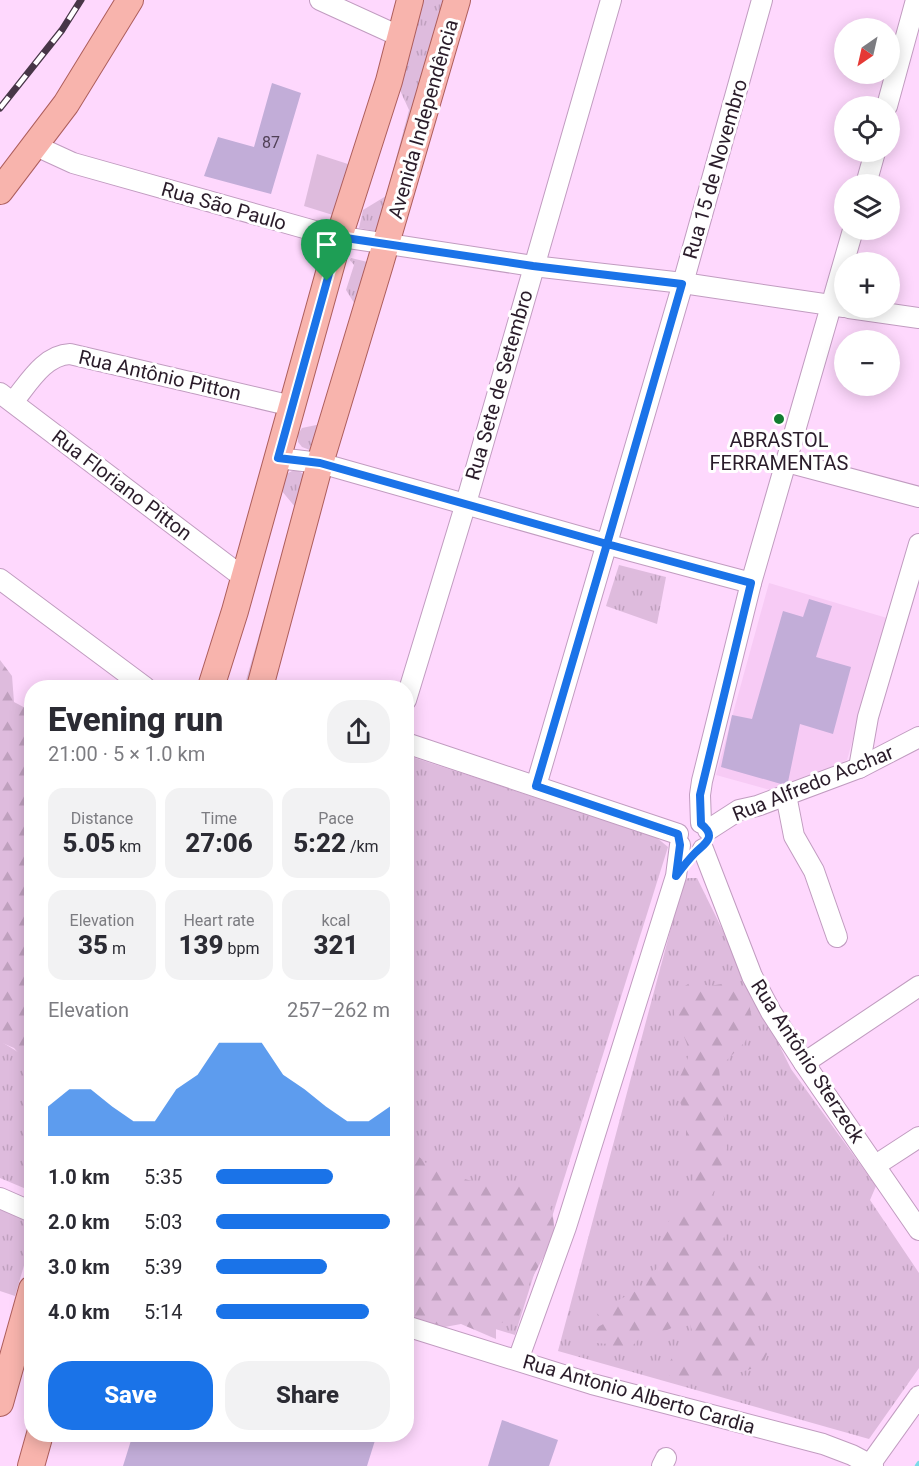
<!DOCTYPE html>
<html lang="en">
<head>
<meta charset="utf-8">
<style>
	body { margin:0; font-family:Roboto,sans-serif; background:#f2f2f3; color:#2b2b33; height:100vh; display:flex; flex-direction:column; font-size:22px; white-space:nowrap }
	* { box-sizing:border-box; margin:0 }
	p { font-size:20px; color:#7c7c81 }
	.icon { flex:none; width:33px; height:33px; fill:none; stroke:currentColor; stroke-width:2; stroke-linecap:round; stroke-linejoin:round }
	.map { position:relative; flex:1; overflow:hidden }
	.side { position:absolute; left:24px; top:680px; width:390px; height:762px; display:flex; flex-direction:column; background:#fff; border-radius:24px; box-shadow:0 3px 15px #0003 }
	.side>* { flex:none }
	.needle { width:39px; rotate:214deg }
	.buttons { position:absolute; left:834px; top:18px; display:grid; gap:12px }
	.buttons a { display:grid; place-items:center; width:66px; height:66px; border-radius:50%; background:#fff; box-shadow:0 3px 15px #0003; font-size:30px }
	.pin { position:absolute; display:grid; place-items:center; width:51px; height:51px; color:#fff; margin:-62px -26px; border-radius:50% 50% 50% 0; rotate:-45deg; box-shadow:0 0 6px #0007 }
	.pin .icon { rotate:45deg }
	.round { display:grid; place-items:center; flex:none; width:63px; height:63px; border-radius:24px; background:#f2f2f3 }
	.headline { display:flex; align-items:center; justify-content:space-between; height:102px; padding:0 24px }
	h1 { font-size:33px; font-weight:800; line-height:45px }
	.stats { display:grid; grid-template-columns:repeat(3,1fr); gap:9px; height:102px; padding:6px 24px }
	.stats div { display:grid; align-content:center; border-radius:15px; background:#f2f2f3; text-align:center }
	.stats b { font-size:26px; font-weight:800 }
	.stats small { font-size:16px; font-weight:400 }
	.stats p { font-size:16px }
	.chart { height:168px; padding:12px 24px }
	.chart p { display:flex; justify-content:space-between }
	.chart svg { width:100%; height:108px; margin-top:6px; fill:#1a73e8; opacity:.7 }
	.action { display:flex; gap:12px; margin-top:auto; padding:12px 24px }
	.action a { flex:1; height:69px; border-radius:24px; background:#1a73e8; color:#fff; font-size:24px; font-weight:800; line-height:69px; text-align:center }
	.action a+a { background:#f2f2f3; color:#2b2b33 }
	ul { padding:0 24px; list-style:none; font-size:20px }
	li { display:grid; grid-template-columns:96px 72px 1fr; align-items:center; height:45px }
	li i { height:15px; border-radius:8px; background:#1a73e8 }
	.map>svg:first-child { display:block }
	.built { fill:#f7cbf5 }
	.grass { fill:url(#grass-tufts) }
	.forest { fill:url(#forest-firs) }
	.pitch { fill:#debbdd }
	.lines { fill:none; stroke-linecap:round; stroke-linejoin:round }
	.stream { stroke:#7adbe8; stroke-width:4.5 }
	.building { fill:#c2add8 }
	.minor-casing { stroke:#c19cc0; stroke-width:22 }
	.major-casing { stroke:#ad5e5c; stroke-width:28 }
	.minor { stroke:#fff; stroke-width:20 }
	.major { stroke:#f8b4ad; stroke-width:26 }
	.rail-casing { stroke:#473647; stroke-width:7 }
	.rail { stroke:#fff; stroke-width:4.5; stroke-dasharray:14; stroke-linecap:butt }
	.route-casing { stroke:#fff; stroke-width:12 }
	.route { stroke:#1a73e8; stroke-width:8 }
	.poi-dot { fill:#127c30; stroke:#fff; stroke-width:2 }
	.labels { text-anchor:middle; stroke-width:6; stroke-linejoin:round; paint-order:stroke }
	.number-label { font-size:16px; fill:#504056 }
	.street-label { font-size:20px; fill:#2a1c2a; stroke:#fff }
	.poi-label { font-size:20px; fill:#2a1c2a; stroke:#fff }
</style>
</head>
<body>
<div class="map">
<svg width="919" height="1466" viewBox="0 0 919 1466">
	<defs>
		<pattern id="grass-tufts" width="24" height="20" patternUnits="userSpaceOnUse" patternTransform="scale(1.5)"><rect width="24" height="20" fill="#debbdd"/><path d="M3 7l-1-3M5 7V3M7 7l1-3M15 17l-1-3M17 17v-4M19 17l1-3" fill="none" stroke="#bfa0be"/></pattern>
		<pattern id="forest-firs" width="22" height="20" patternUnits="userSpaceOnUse" patternTransform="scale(1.5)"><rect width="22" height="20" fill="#debbdd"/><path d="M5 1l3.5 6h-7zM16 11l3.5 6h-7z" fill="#bfa0be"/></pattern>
	</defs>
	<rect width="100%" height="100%" fill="#fed8fd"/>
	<path class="built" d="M769 583 887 618 847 760 774 791 716 775Z"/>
	<g class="grass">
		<path d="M423 0H451L385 233 359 228 363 210 386 196 409 110 398 86Z"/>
		<path d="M351 258 376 264 315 452 302 447 298 442V434L302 428 321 424 356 306 346 290 354 265 350 260Z"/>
		<path d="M292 471H299L306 476 254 687H244L296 508 281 490 286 474Z"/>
		<path d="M619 565 666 577 657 624 606 606Z"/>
		<path d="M406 755 656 837 668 847 515 1335 407 1302Z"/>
		<path d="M688 878H697L791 1069 876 1186 870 1200 919 1273V1368L869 1439 558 1351 683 883Z"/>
		<path d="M0 1041 31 1060V1191L0 1178Z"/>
		<path d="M0 1209 31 1222V1242L15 1296 0 1291Z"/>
	</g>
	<g class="forest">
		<path d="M0 660 12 676 14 702 31 711V1068L14 1048 0 1042Z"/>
		<path d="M692 982 709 986 728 983 740 988 749 1004 753 1023 745 1042 719 1068 727 1148 713 1194 727 1226 722 1244 724 1250C744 1260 771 1269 778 1292L773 1302 753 1320 754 1330 767 1354 762 1365C734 1375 690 1390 663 1372L674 1355 696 1345 689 1320 667 1330 644 1334 629 1349 622 1350 609 1344 596 1343V1328L607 1322 587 1305 615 1310 617 1301 641 1288 661 1263V1229L683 1207 693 1191 694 1177 686 1155V1119L675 1087C679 1078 686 1066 688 1057 691 1041 675 1025 674 1012 672 998 680 987 692 982Z"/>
		<path d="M406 1145 426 1163 442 1173 472 1181 534 1188 547 1200 553 1216 555 1236 530 1282 519 1316 496 1325V1339L461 1324 407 1334Z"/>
	</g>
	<path class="pitch" d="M317 154 351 165 336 216 304 206Z"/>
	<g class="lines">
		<path class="stream" d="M917 1466 919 1463"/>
	</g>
	<g class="building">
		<path d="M272 83 301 93 271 194 204 176 218 137 254 147Z"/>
		<path d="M809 599 832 606 816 657 851 667 833 734 800 724 788 782 781 784 721 767 732 715 752 719 783 611 803 617Z"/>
		<path d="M502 1420 558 1440 549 1466H488Z"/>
		<path d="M133 1434H377L367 1466H123Z"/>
	</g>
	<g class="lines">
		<defs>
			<g id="minor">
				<path d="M320 0 399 36"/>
				<path d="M887 106 916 0"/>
				<path d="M36 146 73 163 329 235 533 266 683 283 844 307"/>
				<path d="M866 184 875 152"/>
				<path d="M849 308 919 318"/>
				<path d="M0 393 244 578"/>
				<path d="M13 402C28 384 44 355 70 354L292 406"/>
				<path d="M278 458 320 463 631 551 751 583"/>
				<path d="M787 462 919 497"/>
				<path d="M0 579 145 687"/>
				<path d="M406 700 466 503 611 0"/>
				<path d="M406 743 678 834"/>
				<path d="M859 768 868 717 919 544"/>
				<path d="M536 786 683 283 762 0"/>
				<path d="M786 795 794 836 814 871 837 937"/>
				<path d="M701 823 700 795 702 781 751 583 853 230"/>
				<path d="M708 830 739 810 757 806 859 768 919 737"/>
				<path d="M703 849 752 976 771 1012 804 1063 919 1230"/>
				<path d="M804 1063 919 986"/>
				<path d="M876 1165 919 1137"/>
				<path d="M0 1198 32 1212"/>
				<path d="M406 1326 592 1384 823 1444 852 1455 873 1466"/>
				<path d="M518 1360 566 1227 676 876 680 845"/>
				<path d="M662 1466 666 1458"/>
				<path d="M869 1466 919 1396"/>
			</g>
			<g id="major">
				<path d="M0 191 66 104 130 0"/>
				<path d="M211 687 235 611 339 237 389 81 410 0"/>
				<path d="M260 687 320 463 380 264 457 0"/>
				<path d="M0 1403 32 1289"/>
				<path d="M31 1466 40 1434"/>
			</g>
		</defs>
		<use href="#minor" class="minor-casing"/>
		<use href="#major" class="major-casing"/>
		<use href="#minor" class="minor"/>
		<use href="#major" class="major"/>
		<defs>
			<path id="rail" d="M0 108 62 30 81 0"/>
		</defs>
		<use href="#rail" class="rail-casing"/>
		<use href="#rail" class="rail"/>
	</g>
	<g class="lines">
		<defs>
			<path id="route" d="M327 281 278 458 320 463 607 544 536 786 678 834 680 845 676 876C682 868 688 860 695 853 704 844 718 837 701 824L700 795 751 583 607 544 682 284 533 266 339 237 327 281"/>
		</defs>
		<use href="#route" class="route-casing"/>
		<use href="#route" class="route"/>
	</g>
	<circle class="poi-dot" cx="779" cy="419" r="6"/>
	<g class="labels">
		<g class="number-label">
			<text x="271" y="148">87</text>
		</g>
		<g class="street-label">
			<text transform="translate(423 119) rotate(-74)" y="7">Avenida Independência</text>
			<text transform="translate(715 169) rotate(-74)" y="7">Rua 15 de Novembro</text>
			<text transform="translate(224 206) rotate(16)" y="7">Rua São Paulo</text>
			<text transform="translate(160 375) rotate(13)" y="7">Rua Antônio Pitton</text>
			<text transform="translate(499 385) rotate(-74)" y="7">Rua Sete de Setembro</text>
			<text transform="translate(122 485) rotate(37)" y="7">Rua Floriano Pitton</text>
			<text transform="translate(813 783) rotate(-22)" y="7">Rua Alfredo Acchar</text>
			<text transform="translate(808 1061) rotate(57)" y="7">Rua Antônio Sterzeck</text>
			<text transform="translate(639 1394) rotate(16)" y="7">Rua Antonio Alberto Cardia</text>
		</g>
		<g class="poi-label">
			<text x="779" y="447">ABRASTOL<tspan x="779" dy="23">FERRAMENTAS</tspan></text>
		</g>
	</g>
</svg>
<div class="buttons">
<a><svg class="needle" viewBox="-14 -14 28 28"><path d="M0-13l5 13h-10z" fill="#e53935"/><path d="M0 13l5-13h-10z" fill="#7c7c81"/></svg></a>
<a><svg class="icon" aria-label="locate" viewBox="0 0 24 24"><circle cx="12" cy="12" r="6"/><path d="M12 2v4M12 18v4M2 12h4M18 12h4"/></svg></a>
<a><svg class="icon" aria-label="layers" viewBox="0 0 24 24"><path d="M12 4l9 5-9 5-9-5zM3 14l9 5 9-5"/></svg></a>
<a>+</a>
<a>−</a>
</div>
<div class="pin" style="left:327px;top:281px;background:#1e9e55"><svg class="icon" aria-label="arrive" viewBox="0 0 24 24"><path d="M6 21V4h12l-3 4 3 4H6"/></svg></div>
<section class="side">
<div class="headline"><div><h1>Evening run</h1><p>21:00 · 5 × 1.0 km</p></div><a class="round"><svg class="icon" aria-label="share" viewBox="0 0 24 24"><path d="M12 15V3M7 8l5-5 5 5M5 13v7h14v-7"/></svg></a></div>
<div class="stats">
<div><p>Distance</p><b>5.05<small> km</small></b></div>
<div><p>Time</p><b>27:06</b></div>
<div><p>Pace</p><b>5:22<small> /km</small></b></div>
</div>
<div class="stats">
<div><p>Elevation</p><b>35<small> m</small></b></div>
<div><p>Heart rate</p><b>139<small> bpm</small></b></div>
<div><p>kcal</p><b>321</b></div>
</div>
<div class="chart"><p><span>Elevation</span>257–262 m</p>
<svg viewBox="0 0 160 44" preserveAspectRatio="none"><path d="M0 44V32L10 25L20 25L30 32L40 38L50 38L60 25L70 19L80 6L90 6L100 6L110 19L120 25L130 32L140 38L150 38L160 32V44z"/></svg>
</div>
<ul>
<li><b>1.0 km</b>5:35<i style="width:67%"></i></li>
<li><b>2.0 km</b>5:03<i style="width:100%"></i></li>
<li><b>3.0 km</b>5:39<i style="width:64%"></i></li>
<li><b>4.0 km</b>5:14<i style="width:88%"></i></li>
</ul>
<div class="action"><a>Save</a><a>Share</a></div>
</section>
</div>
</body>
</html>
